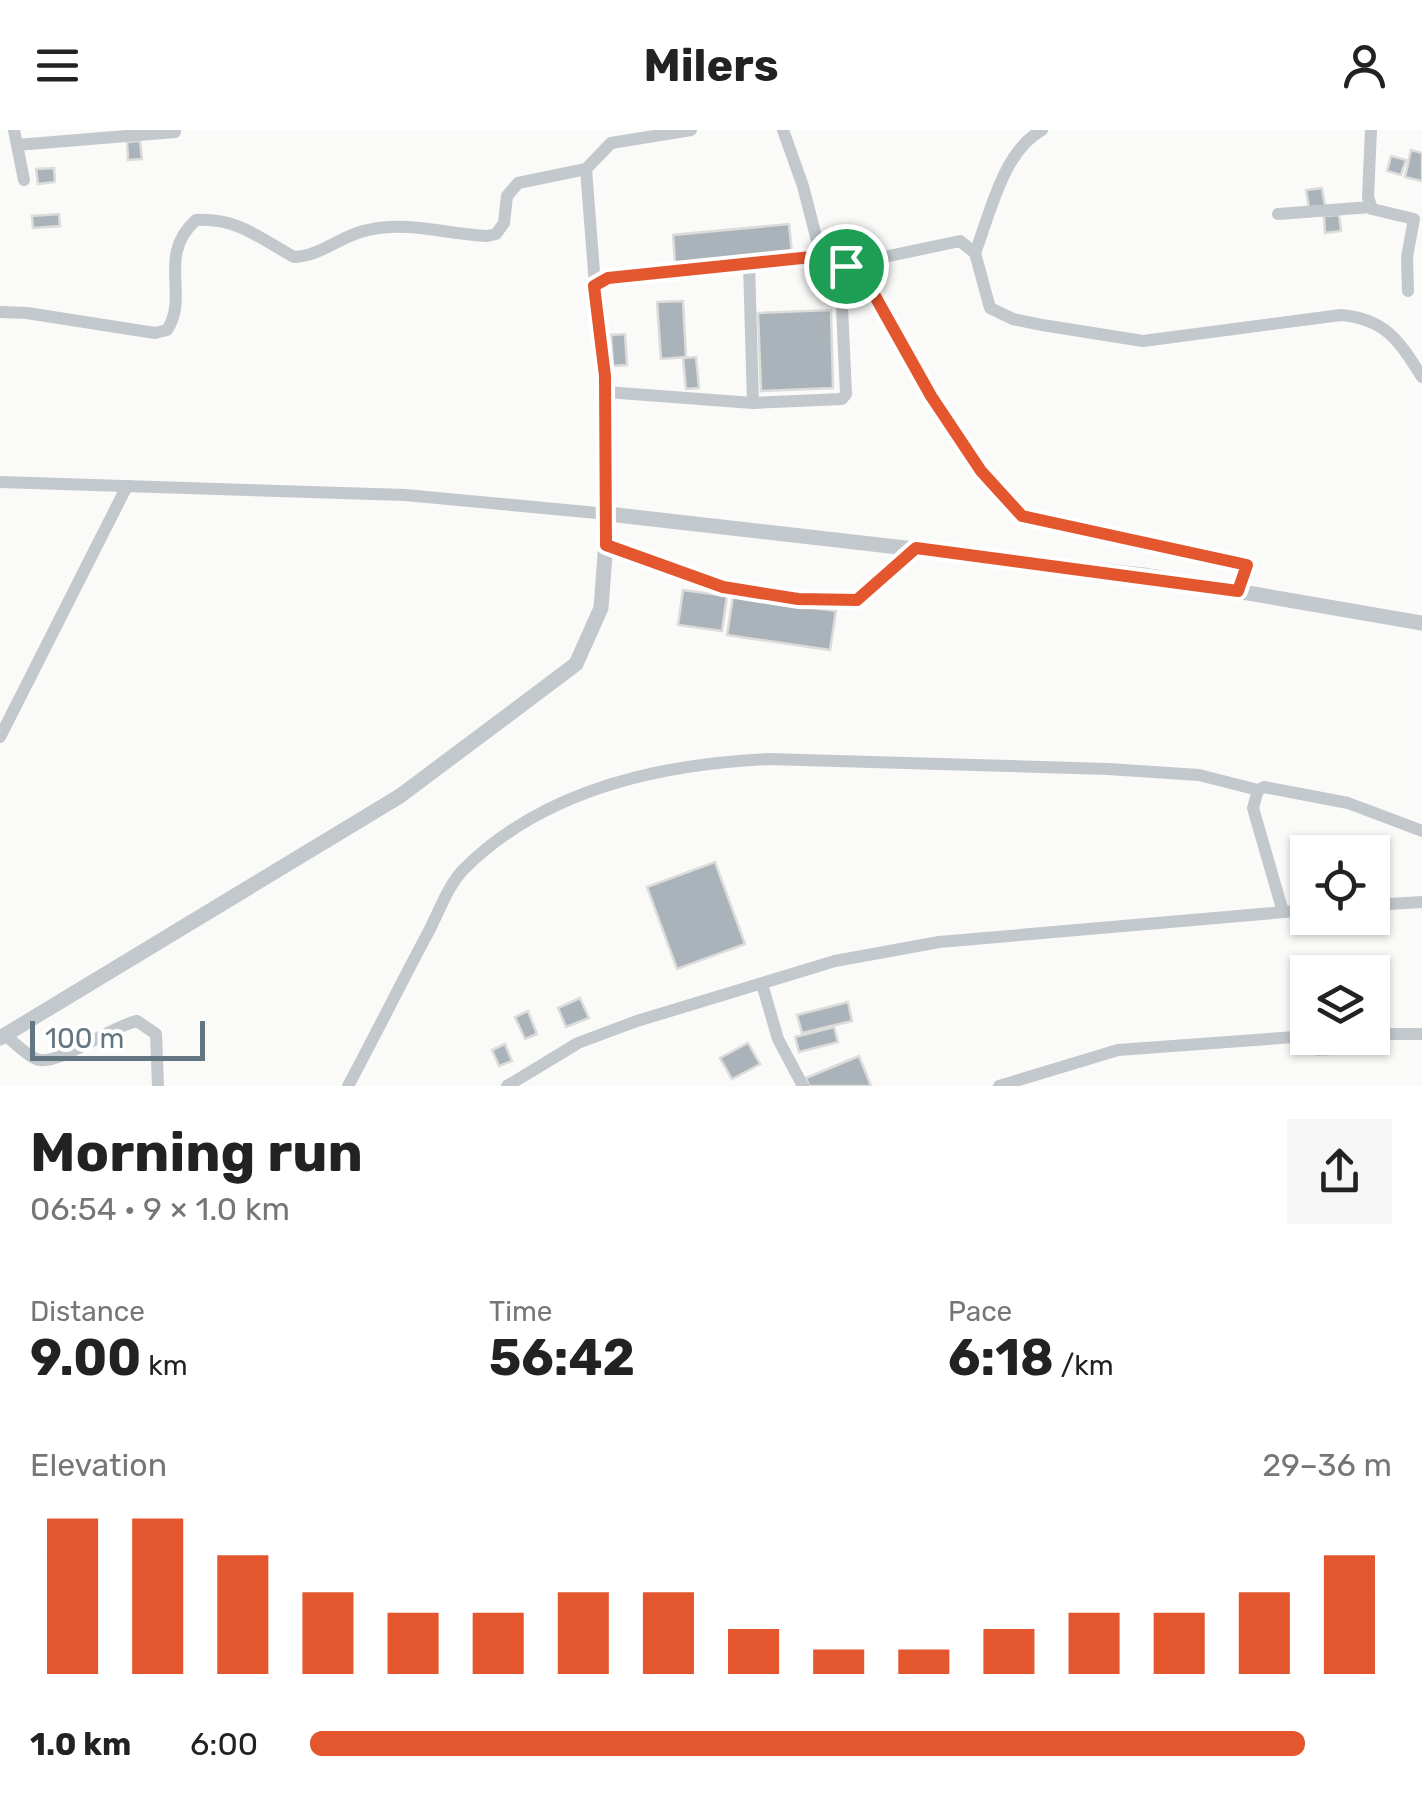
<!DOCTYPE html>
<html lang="en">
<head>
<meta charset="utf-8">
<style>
	body { margin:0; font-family:Rubik,sans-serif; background:#f6f6f6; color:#222; height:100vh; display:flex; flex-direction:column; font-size:38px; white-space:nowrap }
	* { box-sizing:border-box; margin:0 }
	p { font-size:32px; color:#767676 }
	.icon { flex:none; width:55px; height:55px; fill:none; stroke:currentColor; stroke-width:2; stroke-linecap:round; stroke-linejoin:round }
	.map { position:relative; height:956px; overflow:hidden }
	.side { display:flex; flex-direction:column; background:#fff; flex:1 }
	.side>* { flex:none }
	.buttons { position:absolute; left:1290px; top:705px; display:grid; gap:20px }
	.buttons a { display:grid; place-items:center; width:100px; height:100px; border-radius:0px; background:#fff; box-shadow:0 2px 8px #0004; font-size:50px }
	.scale { position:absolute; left:30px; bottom:25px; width:175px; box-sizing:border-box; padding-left:10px; border:5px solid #657683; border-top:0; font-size:28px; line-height:35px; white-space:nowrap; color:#657683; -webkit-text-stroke:8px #fff; paint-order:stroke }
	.pin { position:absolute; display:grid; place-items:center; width:85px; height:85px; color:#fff; margin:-42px; border:5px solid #fff; border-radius:50%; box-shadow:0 2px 10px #0007 }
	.round { display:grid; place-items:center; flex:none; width:105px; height:105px; border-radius:0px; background:#f6f6f6 }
	.summary { display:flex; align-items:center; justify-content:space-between; height:170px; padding:0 30px }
	h1 { font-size:55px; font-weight:700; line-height:75px }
	.stats { display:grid; grid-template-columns:repeat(3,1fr); gap:15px; height:170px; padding:10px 30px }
	.stats div { display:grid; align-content:center }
	.stats b { font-size:50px; font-weight:700 }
	.stats small { font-size:28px; font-weight:400 }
	.stats p { font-size:28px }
	.chart { height:280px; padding:20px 30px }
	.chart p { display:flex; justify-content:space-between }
	.chart svg { width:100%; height:180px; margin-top:10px; stroke:#e4572e; stroke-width:6 }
	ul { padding:0 30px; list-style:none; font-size:32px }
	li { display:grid; grid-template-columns:160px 120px 1fr; align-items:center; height:75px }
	li i { height:25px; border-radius:12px; background:#e4572e }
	header { display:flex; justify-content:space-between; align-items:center; height:130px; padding:0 30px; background:#fff; font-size:45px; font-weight:700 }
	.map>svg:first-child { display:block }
	.building { fill:#aab3b9; stroke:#dcdcda; stroke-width:2.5 }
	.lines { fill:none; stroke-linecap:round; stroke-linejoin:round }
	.service { stroke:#c3c8cc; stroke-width:6 }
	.minor { stroke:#c3c8cc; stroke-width:12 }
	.tertiary { stroke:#c3c8cc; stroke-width:15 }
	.route-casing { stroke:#fff; stroke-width:20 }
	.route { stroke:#e4572e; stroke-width:12 }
</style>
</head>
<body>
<header><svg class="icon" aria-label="menu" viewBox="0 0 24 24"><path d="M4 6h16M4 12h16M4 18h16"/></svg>Milers<svg class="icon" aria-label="person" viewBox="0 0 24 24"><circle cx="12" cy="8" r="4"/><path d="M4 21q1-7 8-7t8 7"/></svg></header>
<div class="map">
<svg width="1422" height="956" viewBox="0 0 1422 956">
	<rect width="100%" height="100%" fill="#fafaf8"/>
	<g class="building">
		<path d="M140 11 142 29 128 30 127 12Z"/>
		<path d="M1411 20 1422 23V51L1405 47Z"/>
		<path d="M1391 26 1406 30 1401 45 1387 41Z"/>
		<path d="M54 38 55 52 38 54 36 39Z"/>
		<path d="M1322 58 1325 76 1309 78 1306 60Z"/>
		<path d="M59 84 60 96 33 98 32 86Z"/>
		<path d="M1339 85 1341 101 1325 103 1324 86Z"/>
		<path d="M789 94 792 123 675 133 673 105Z"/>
		<path d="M683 171 686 227 661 229 657 172Z"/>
		<path d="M831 180 833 258 761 261 758 183Z"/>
		<path d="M625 204 627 235 613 236 611 205Z"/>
		<path d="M696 227 699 258 686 259 683 228Z"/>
		<path d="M683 460 727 466 722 501 678 495Z"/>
		<path d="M733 466 836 481 830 520 727 505Z"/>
		<path d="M715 732 745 814 677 839 647 757Z"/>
		<path d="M580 868 589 888 566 897 558 878Z"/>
		<path d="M848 872 852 891 802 903 797 885Z"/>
		<path d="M528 881 537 904 525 909 515 887Z"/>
		<path d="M834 897 838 912 799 922 795 907Z"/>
		<path d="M1347 909V923L1316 925 1315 912Z"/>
		<path d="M748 913 760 934 732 949 720 928Z"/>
		<path d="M505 914 512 931 499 936 492 920Z"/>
		<path d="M859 926 871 956H809L806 948Z"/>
	</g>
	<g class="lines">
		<path class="service" d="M607 415 723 457 798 469 857 470 912 423"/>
		<g class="minor">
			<path d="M14 0 24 50"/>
			<path d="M783 0 803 56 821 126"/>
			<path d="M1371 0 1368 67 1372 79 1414 89 1407 127 1408 161"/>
			<path d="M17 15 175 2"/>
			<path d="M586 39 595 155"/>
			<path d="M1278 84 1371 77"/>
			<path d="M975 123C990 84 1003 21 1042 0"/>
			<path d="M749 134 753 273"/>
			<path d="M857 134 931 266 981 341 1022 386 1247 435 1238 461"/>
			<path d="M0 182 27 183 155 203 167 200C190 165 156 126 196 90 236 87 261 109 294 127 322 126 341 105 368 100 409 91 446 104 487 106L496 104 504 93 507 66 518 53 586 39 611 13 691 0"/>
			<path d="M606 262 753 273 842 269 846 264 840 134"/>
			<path d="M0 352 405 365 608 384 605 246 595 155 608 147 821 126 846 135 960 111 975 123 990 178 1013 189 1042 195 1143 211 1341 185C1386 189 1399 211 1422 247"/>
			<path d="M0 607 127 356"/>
			<path d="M1372 775 1422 772"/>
			<path d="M1283 782 1253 678 1258 660 1264 657 1348 673 1422 701"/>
			<path d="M762 854 778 909 803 956"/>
			<path d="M1372 904H1422"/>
			<path d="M5 905C14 912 25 924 36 929 56 938 111 896 137 891L156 904 158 956"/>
			<path d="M348 956C376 904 402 851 430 799 440 779 449 754 464 739 544 659 659 634 768 629L1108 639 1199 645 1258 660"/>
			<path d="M507 956 578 913 637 891 835 831 939 812 1308 780"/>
			<path d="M999 956 1118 920 1308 906"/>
		</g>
		<path class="tertiary" d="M0 908 400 666 576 534 601 478 608 384 1143 445 1422 493"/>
	</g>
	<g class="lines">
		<defs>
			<path id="route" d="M821 126 840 134H857L931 266 981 341 1022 386 1247 435 1238 461 916 418 857 470 798 469 723 457 606 415 605 246 594 156 608 148Z"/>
		</defs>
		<use href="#route" class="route-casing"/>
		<use href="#route" class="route"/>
	</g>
</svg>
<div class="buttons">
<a><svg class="icon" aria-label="locate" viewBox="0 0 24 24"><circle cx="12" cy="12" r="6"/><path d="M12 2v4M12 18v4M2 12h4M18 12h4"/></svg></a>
<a><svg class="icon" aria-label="layers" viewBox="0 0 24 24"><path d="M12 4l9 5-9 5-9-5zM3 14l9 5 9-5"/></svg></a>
</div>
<div class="scale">100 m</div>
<div class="pin" style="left:846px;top:136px;background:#1e9e55"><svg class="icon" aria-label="arrive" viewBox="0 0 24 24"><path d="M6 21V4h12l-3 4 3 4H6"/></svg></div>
</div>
<section class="side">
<div class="summary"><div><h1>Morning run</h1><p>06:54 · 9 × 1.0 km</p></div><a class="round"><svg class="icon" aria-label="share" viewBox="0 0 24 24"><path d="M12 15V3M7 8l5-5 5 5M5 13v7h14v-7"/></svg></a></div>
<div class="stats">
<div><p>Distance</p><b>9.00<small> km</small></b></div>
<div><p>Time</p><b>56:42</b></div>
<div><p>Pace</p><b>6:18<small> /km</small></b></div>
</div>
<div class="chart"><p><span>Elevation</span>29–36 m</p>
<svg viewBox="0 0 160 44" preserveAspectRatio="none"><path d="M5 44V6M15 44V6M25 44V15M35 44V24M45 44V29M55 44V29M65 44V24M75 44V24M85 44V33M95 44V38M105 44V38M115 44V33M125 44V29M135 44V29M145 44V24M155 44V15"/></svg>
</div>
<ul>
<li><b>1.0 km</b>6:00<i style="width:92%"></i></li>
</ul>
</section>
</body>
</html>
